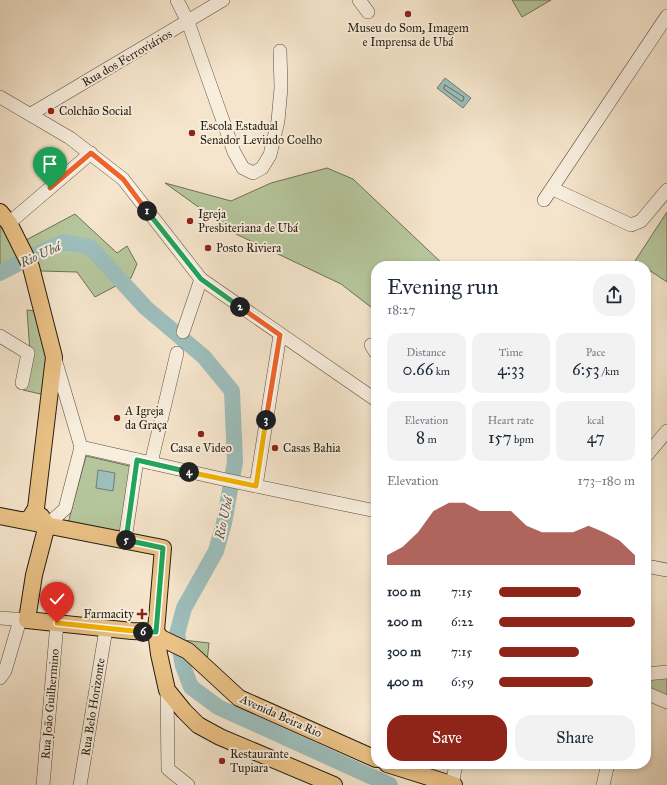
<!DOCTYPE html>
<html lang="en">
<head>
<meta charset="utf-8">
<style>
	body { margin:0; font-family:"IM FELL Great Primer",serif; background:#f2f2f3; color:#1f2937; height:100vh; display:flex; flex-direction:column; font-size:15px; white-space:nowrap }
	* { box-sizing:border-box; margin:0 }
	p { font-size:13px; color:#747a83 }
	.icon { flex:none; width:22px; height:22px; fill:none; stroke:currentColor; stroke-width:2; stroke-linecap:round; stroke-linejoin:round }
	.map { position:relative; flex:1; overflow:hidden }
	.drawer { position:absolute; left:371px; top:261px; width:280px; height:508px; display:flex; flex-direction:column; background:#fff; border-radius:16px; box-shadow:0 2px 6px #0003 }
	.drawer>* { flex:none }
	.pin { position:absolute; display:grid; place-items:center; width:34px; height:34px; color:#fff; margin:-41px -17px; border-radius:50% 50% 50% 0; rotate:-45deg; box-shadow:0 0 4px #0007 }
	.pin .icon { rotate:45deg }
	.km { position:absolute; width:20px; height:20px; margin:-10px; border-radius:50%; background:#222; color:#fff; font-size:11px; line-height:20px; text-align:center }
	.round { display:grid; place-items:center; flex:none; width:42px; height:42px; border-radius:16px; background:#f2f2f3 }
	.headline { display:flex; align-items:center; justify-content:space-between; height:68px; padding:0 16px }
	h1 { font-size:22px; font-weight:600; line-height:30px }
	.stats { display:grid; grid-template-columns:repeat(3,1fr); gap:6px; height:68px; padding:4px 16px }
	.stats div { display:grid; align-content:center; border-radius:10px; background:#f2f2f3; text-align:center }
	.stats b { font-size:17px; font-weight:600 }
	.stats small { font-size:11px; font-weight:400 }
	.stats p { font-size:11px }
	.chart { height:112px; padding:8px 16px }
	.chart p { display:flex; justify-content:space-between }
	.chart svg { width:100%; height:72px; margin-top:4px; fill:#8f2418; opacity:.7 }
	.button { display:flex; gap:8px; margin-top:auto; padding:8px 16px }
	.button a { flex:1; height:46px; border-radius:16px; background:#8f2418; color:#fff; font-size:16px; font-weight:600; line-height:46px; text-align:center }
	.button a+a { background:#f2f2f3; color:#1f2937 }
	ul { padding:0 16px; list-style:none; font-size:13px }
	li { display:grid; grid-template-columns:64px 48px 1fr; align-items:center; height:30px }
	li i { height:10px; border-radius:5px; background:#8f2418 }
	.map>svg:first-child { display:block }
	.green { fill:#b6c69c; stroke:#6e7156 }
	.water { fill:#9dbebc; stroke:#6d7d77 }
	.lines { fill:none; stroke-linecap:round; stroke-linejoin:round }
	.shore { stroke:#626d66; stroke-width:1 }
	.river { stroke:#9dbebc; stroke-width:16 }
	.minor-casing { stroke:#5a4e3e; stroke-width:14 }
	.major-casing { stroke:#261c0f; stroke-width:18 }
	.minor { stroke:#f8eede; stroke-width:13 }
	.major { stroke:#eac286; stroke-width:16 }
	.split-1-casing { stroke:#fff; stroke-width:8 }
	.split-2-casing { stroke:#fff; stroke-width:8 }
	.split-3-casing { stroke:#fff; stroke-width:8 }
	.split-4-casing { stroke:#fff; stroke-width:8 }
	.split-5-casing { stroke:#fff; stroke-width:8 }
	.split-6-casing { stroke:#fff; stroke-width:8 }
	.split-7-casing { stroke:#fff; stroke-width:8 }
	.split-1 { stroke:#f0652b; stroke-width:5 }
	.split-2 { stroke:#22a559; stroke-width:5 }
	.split-3 { stroke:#f0652b; stroke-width:5 }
	.split-4 { stroke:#f5b400; stroke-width:5 }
	.split-5 { stroke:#22a559; stroke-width:5 }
	.split-6 { stroke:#22a559; stroke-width:5 }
	.split-7 { stroke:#f5b400; stroke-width:5 }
	.poi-dot { fill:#8f2418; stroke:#f8eede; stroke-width:1.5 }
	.labels { text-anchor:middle; stroke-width:4; stroke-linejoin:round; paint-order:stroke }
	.poi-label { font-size:12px; fill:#261c0f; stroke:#f8eede; text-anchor:start }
	.street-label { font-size:12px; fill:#261c0f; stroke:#f8eede }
	.water-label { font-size:13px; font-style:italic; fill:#50554c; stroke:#f8eede }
</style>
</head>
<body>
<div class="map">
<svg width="667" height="785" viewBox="0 0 667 785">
	<rect width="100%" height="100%" fill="#f5e5cc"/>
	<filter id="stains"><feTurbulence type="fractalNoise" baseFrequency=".005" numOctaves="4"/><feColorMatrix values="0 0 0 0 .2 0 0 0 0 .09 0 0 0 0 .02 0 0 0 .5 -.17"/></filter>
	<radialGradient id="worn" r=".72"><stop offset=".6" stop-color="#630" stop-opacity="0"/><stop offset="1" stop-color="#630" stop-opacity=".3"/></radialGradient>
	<g class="green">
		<path d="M512 0H551L522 17Z"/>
		<path d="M327 168 353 179 445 266H376V311L341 284 236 234 165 183 231 201 271 183Z"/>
		<path d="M667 212V282L646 268V266H643L635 261Z"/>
		<path d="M75 214 117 253 127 246 137 264 131 278 95 297 77 272 41 271 25 260 6 270 0 278V225L10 242 28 239Z"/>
		<path d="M27 310 36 311 47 356 45 395 23 390 30 352Z"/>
		<path d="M86 456 134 467 122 536 67 527Z"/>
		<path d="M183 640 209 643 207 662 184 644Z"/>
		<path d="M667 675V698L646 692V676Z"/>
	</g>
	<g class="water">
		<path d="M445 78 471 98 463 108 437 88Z"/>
		<path d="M98 470 115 473 113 491 96 488Z"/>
	</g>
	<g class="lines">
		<path class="shore" d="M445 85 464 97 463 101H461L444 89Z"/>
		<path class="river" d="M0 273 40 252 63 242 90 247 146 308 204 357 232 391 235 462 224 523 216 551 184 608 177 634 183 666 191 687 218 707 390 785"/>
		<defs>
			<g id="minor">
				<path d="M177 0 188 22 234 152 243 168 253 173 262 168 270 155 278 121 281 88 280 51"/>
				<path d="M359 0 368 12"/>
				<path d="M0 97 70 138 123 179 201 279 376 400"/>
				<path d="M31 114 223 0"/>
				<path d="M553 189 631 225 641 221 667 190"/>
				<path d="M544 200 667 16"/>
				<path d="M9 223 91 153"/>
				<path d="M183 332 201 279"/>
				<path d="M0 336 28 353 22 383"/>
				<path d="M371 345 376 353"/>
				<path d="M55 359 81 447"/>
				<path d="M81 447 222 479 376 511"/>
				<path d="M646 456 667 431"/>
				<path d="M151 463 177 353"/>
				<path d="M256 486 280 335"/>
				<path d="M47 525 65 509 81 447"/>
				<path d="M125 540 137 460"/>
				<path d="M646 566 667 570"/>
				<path d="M0 618 27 620"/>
				<path d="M646 674 667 672"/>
				<path d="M0 678 5 671 20 620"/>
				<path d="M167 690 168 769 188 785"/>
				<path d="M646 693 667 702"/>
				<path d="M43 785 57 623"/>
				<path d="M80 785 106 629"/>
				<path d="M452 785 456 764"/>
				<path d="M603 785 608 764"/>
			</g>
			<g id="major">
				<path d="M0 212 9 223 31 267 54 357 36 508 30 518 25 520"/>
				<path d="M0 516 163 548 156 631 159 654 167 690 184 711 198 725 220 737 334 785"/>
				<path d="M41 516 47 525 34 575 27 620 132 631 156 632"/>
				<path d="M156 632 161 638 188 651 239 698 376 759"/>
				<path d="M387 764 454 785"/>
			</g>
		</defs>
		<use href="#minor" class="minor-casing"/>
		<use href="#major" class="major-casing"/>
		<use href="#minor" class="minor"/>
		<use href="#major" class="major"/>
	</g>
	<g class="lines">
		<defs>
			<path id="split-1" d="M50 188 91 153 123 179 147 211"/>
			<path id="split-2" d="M147 211 201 279 240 307"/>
			<path id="split-3" d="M240 307 280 335 266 420"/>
			<path id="split-4" d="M189 472 256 486 266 420"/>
			<path id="split-5" d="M126 540 137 460 189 472"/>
			<path id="split-6" d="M126 540 163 548 156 632H143"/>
			<path id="split-7" d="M57 623 143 632"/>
		</defs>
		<use href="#split-1" class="split-1-casing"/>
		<use href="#split-2" class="split-2-casing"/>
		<use href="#split-3" class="split-3-casing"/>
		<use href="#split-4" class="split-4-casing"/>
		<use href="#split-5" class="split-5-casing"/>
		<use href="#split-6" class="split-6-casing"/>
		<use href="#split-7" class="split-7-casing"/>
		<use href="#split-1" class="split-1"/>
		<use href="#split-2" class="split-2"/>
		<use href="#split-3" class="split-3"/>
		<use href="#split-4" class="split-4"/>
		<use href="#split-5" class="split-5"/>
		<use href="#split-6" class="split-6"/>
		<use href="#split-7" class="split-7"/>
	</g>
	<g class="poi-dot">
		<circle cx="408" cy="14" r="4"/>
		<circle cx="51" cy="111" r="4"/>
		<circle cx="192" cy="133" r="4"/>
		<circle cx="190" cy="221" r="4"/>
		<circle cx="208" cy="248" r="4"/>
		<circle cx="117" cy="418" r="4"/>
		<circle cx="201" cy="434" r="4"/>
		<circle cx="275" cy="448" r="4"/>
		<path d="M140 608h4v4h4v4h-4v4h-4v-4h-4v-4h4z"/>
		<circle cx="222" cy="761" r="4"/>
	</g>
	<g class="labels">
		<g class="poi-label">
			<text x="408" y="32" text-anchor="middle">Museu do Som, Imagem<tspan x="408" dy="14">e Imprensa de Ubá</tspan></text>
			<text x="59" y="115">Colchão Social</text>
			<text x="200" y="130">Escola Estadual<tspan x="200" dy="14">Senador Levindo Coelho</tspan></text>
			<text x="198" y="218">Igreja<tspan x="198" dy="14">Presbiteriana de Ubá</tspan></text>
			<text x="216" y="252">Posto Riviera</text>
			<text x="125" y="415">A Igreja<tspan x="125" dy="14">da Graça</tspan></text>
			<text x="201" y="452" text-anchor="middle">Casa e Video</text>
			<text x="283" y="452">Casas Bahia</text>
			<text x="134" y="618" text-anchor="end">Farmacity</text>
			<text x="230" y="758">Restaurante<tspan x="230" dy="14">Tupiara</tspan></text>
		</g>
		<g class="street-label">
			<text transform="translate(127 58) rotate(-30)" y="4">Rua dos Ferroviários</text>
			<text transform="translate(50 704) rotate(-85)" y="4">Rua João Guilhermino</text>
			<text transform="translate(93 707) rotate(-81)" y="4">Rua Belo Horizonte</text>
			<text transform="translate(281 716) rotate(24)" y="4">Avenida Beira Rio</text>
		</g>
		<g class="water-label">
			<text transform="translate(40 254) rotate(-25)" y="5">Rio Ubá</text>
			<text transform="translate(223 518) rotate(-78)" y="5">Rio Ubá</text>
		</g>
	</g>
	<rect width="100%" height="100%" filter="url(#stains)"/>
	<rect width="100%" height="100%" fill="url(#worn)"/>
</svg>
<div class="pin" style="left:50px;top:188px;background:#1e9e55"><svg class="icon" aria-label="arrive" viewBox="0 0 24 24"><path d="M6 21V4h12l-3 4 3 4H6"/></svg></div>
<div class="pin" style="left:57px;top:623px;background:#d93025"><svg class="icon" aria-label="check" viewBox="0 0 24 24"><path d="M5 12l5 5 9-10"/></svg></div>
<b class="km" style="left:147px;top:211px">1</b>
<b class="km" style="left:240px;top:307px">2</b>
<b class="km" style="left:266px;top:420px">3</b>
<b class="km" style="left:189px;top:472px">4</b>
<b class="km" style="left:126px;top:540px">5</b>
<b class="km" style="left:143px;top:632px">6</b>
<section class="drawer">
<div class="headline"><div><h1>Evening run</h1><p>18:27</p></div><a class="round"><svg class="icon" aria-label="share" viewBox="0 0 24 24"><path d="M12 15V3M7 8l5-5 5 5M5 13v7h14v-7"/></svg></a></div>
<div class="stats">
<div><p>Distance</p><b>0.66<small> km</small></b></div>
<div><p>Time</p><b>4:33</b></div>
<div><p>Pace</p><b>6:53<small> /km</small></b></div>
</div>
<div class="stats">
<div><p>Elevation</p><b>8<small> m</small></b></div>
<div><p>Heart rate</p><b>157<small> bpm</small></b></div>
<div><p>kcal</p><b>47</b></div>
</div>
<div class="chart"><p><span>Elevation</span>173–180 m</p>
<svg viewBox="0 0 160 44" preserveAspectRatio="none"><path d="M0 44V38L10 33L20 24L30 11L40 6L50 6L60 11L70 11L80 11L90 20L100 24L110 24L120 24L130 20L140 24L150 29L160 38V44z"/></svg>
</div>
<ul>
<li><b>100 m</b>7:15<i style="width:60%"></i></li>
<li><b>200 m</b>6:22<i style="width:100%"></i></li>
<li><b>300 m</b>7:15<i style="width:59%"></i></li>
<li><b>400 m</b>6:59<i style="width:69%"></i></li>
</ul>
<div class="button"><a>Save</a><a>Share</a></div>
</section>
</div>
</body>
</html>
